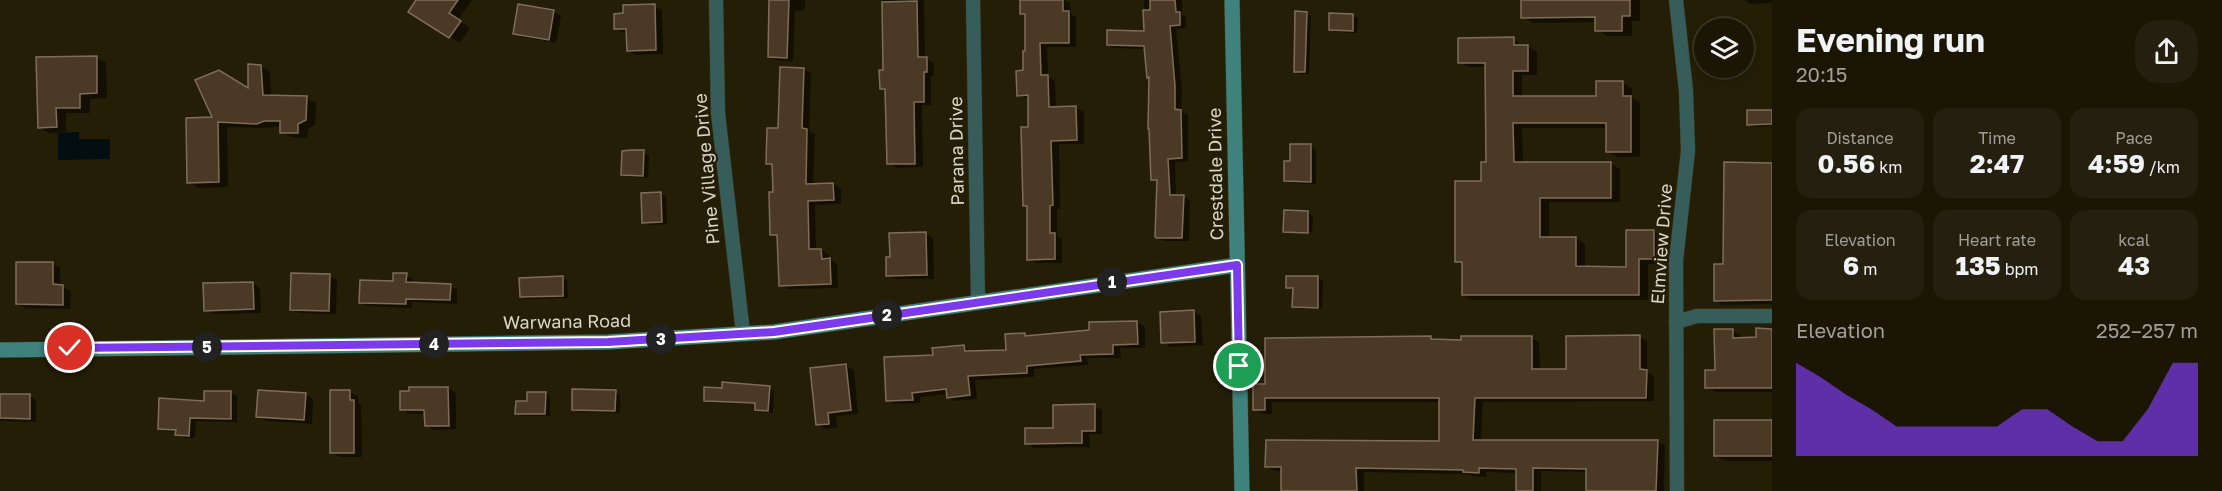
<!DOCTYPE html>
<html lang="en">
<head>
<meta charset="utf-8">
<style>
	body { margin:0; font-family:"Golos Text",sans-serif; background:#241f0e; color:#f1f3f6; height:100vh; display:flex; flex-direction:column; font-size:22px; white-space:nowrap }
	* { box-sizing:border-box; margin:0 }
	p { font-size:20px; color:#a09f9a }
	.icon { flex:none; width:33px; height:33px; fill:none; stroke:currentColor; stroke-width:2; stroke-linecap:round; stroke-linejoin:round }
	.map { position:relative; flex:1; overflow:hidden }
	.side { display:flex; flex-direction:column; background:#1b1604; width:450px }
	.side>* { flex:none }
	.fabs { position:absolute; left:1694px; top:18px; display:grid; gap:12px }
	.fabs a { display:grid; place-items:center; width:60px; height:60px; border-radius:50%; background:#1b1604; box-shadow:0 3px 9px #0003,0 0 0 2px #393526; font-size:30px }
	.pin { position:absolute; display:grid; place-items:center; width:51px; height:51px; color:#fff; margin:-26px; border:3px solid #fff; border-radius:50%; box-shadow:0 2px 6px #0007 }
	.km { position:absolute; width:30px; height:30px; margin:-15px; border-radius:50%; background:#222; color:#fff; font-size:16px; line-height:30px; text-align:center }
	.round { display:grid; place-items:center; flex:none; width:63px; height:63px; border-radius:24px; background:#241f0e }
	.head { display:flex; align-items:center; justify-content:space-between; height:102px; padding:0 24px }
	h1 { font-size:33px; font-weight:700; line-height:45px }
	.figures { display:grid; grid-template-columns:repeat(3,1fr); gap:9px; height:102px; padding:6px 24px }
	.figures div { display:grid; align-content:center; border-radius:15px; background:#241f0e; text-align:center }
	.figures b { font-size:26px; font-weight:700 }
	.figures small { font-size:16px; font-weight:400 }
	.figures p { font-size:16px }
	.chart { height:168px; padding:12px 24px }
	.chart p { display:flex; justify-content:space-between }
	.chart svg { width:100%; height:108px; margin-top:6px; fill:#7c3aed; opacity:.7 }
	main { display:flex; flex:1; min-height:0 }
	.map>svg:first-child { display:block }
	.water { fill:#030e10 }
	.shadow { fill:#0007 }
	.building { fill:#4a3925; stroke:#806d58; stroke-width:1.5 }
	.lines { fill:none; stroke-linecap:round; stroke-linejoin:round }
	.street-casing { stroke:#3d3821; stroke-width:15 }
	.secondary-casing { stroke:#3d3821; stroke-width:16 }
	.street { stroke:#365d5a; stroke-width:14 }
	.secondary { stroke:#3f817c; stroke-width:15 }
	.route-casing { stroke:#fff; stroke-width:12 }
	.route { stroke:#7c3aed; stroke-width:8 }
	.labels { text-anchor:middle; stroke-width:4.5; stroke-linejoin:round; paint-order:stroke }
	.street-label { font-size:18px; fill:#d9d5c7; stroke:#241e06 }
</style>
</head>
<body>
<main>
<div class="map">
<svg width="1772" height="491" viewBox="0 0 1772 491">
	<rect width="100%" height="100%" fill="#241e06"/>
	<path class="water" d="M79 132V139H110V159L58 160V133Z"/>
	<g class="shadow">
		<path d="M417 0H472L458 20 470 28 460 43 410 11Z"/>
		<path d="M769 0H805V10L795 11 793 61 776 60 769 56Z"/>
		<path d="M883 0H924L925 59 934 63V76H931V105H922L923 167 897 168 889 163 887 92 881 89 884 71Z"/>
		<path d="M1022 0H1064L1070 3 1071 14 1076 17V47H1047L1048 77 1055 81 1056 108H1076L1084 112V144H1059L1060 209H1057V236L1062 239V263H1036L1029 259V208L1024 205 1030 128V99L1019 95 1025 72 1027 52 1026 16 1022 14Z"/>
		<path d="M1144 0H1182V15L1186 17V28L1176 29 1182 90 1181 111 1188 115V161L1175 162 1176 196 1183 197 1190 200 1189 241H1164L1157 237 1158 182 1152 179 1151 78 1148 77 1146 49 1115 48 1108 45 1145 32Z"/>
		<path d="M1523 0H1640V21H1632V36H1607L1597 30 1596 22 1533 23 1523 17Z"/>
		<path d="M1744 0H1772V3L1750 4Z"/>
		<path d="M655 6 662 10 663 54 636 55 628 50V33H623L615 28Z"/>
		<path d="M553 11 561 16 556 43 523 37 515 33Z"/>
		<path d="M1306 13 1311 16 1309 74H1300L1295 71Z"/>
		<path d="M1331 14 1353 16 1358 18 1357 33 1335 32 1330 29Z"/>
		<path d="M1513 39 1523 46H1527L1537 52V75H1522V98H1597L1622 83 1632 88V98L1640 103V157H1617L1608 151V128H1522L1523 163 1611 164 1620 169V202H1549V238H1576L1585 244V268H1628L1653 231 1663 237V264H1648V300H1473L1463 295V264L1457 261 1487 163 1486 67H1469L1459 62Z"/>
		<path d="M96 57 106 63 107 98 90 99V113H66V132L49 133 39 127Z"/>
		<path d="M261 66 270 72 271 97 306 98 316 103 315 125 308 129 307 138 291 137 281 132 282 126 267 128 227 127 228 187 198 188 189 182 214 119 249 90Z"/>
		<path d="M804 69 811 74 809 131 815 135 813 185 833 184 841 189V204L815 205 816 250H821L829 255V259L837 264 838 288 788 289 781 285 779 238 771 234 774 193V166L767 163Z"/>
		<path d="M1772 112V126L1754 127 1749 124Z"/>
		<path d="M1291 145 1311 146 1316 149V184L1290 183 1285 181 1291 163Z"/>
		<path d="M644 152 649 155 648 178 627 177 623 175Z"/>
		<path d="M1772 164V304L1723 305 1715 300 1724 265Z"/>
		<path d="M661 194 666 196 667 224 648 225 643 222Z"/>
		<path d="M1308 213 1313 216 1312 232 1288 231V233L1285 231Z"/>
		<path d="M926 234 933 238 934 279H896L888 275 891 259Z"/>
		<path d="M53 264 60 268V286L71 291 70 309 25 308 18 304Z"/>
		<path d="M406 275 413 279V284L450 286 457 290V304L412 302V308L367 306 360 302Z"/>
		<path d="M329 276 337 280 336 314 299 313 291 309Z"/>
		<path d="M562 278 567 280 568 298 526 299 521 297Z"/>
		<path d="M1318 278 1323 280 1322 309H1299L1294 306V290L1288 287Z"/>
		<path d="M252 283 260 288 261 313 213 314 206 310Z"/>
		<path d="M1194 312 1201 316 1203 345 1170 347 1163 342Z"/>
		<path d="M1137 322 1145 327V348H1120L1121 358H1087L1088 365 1034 369V377L975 380 977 399 956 401 948 397V394L920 397V403L895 404 887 400 934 356 964 346 972 352 1007 351 1025 335 1029 337 1091 332Z"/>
		<path d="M1732 330 1741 336V339L1757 338 1772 330V392H1716L1707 387 1716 371Z"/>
		<path d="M1531 337 1539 342 1540 370H1567L1639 337 1647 341V372L1654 376V401L1483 402 1481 441H1657L1665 446 1664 491H1588V472L1541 471V491H1517V473L1486 472V477L1473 476 1468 474 1364 472V491H1282V471H1275L1267 466 1440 442 1441 402H1272V414H1263L1255 409 1266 386 1431 338 1436 341 1463 342Z"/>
		<path d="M846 366 854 370 858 414 836 416 837 427 825 429 817 424Z"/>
		<path d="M448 388 456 393V429L434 430 426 425V414H410L402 409Z"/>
		<path d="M769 388 774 391 773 413 761 412 756 409V404L710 403 705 400Z"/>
		<path d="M350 392 358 396V403L361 405 362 457H339L332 452Z"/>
		<path d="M616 392 620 395V413L578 412 573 409Z"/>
		<path d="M231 393 237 396V422L196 421 195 438H184L177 432 166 431 159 428Z"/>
		<path d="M545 393 550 396V416H522L517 413 529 402Z"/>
		<path d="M306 394 313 399 312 424 266 421 258 416Z"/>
		<path d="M0 395 30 396 36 400V422L0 421Z"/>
		<path d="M1094 406 1102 410V434H1089L1090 447 1034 448 1027 443Z"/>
		<path d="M1772 422V461H1725L1716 456Z"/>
	</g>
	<g class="building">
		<path d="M416 0H458L449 13 461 21 449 38 408 12Z"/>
		<path d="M769 0H789L787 58 768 57Z"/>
		<path d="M1020 0H1063V11H1069V43H1040L1041 75H1048L1049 107 1076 106 1077 140 1051 141 1053 205 1050 206V233H1055V259L1027 260V206H1023L1021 127H1028V95L1017 96 1016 71 1023 70V51H1025V14H1020Z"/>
		<path d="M1150 0H1175L1176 12H1180V25L1170 26 1175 86V109L1181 110 1182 158 1168 159 1170 195H1184L1182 238H1156L1155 236 1157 180H1151L1149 129H1148L1149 77 1147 78 1144 46 1107 45V30L1144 31 1143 10H1150Z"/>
		<path d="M1521 0H1630V16H1622V31H1595V17L1521 18Z"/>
		<path d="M917 1 918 57H927V72H924V102H914L915 164H887L885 89H880L879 70H883L882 2Z"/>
		<path d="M518 4 554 10 549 40 513 34Z"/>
		<path d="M655 4 656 50 627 51 626 29H614V14L623 13V5Z"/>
		<path d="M1295 11 1307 12 1305 72H1294Z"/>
		<path d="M1329 13 1353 14V31L1329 30Z"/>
		<path d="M1514 37V45H1528V71H1513V96H1596V81H1623V96H1631V152H1606V123H1513L1514 162H1611V198H1540V237H1576V266L1626 267V230H1654V259H1639V295H1462V262H1455V181H1481V162H1486L1485 63H1458V38Z"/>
		<path d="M97 56V93L80 94V108H56L57 127 38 128 36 57Z"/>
		<path d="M248 64 261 65 263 95 307 96 306 120 298 124V133H280V121H264L257 124 218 122 219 182 187 183 186 118 212 117 195 80 219 70 248 88Z"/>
		<path d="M780 67 804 68 802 128 807 129 806 184 833 183 834 200 808 201 809 249H821L822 259 830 258 831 284 779 286 777 235H770L769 192H773L772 164H766L767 128H778Z"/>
		<path d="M1747 110H1772V124L1747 125Z"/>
		<path d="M1290 144H1311V182L1284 181V161H1290Z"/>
		<path d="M631 150H644L643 176 621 175 622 151Z"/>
		<path d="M1724 162 1772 163V300L1714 301V264H1723Z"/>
		<path d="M661 192 662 222 642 223 641 193Z"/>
		<path d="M1284 210 1308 211V233L1283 232Z"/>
		<path d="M926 232 927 275 886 276V257H890L889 233Z"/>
		<path d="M16 262H53V284L63 285V305L16 304Z"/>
		<path d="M291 273 330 274 329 311 290 310Z"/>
		<path d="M393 273H407L406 282 451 284 450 300 406 299V304L359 303 360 280 393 281Z"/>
		<path d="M563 276V296L520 297 519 278Z"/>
		<path d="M1286 276H1318V308L1292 307 1293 288H1286Z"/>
		<path d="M253 282 254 309 204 311 203 283Z"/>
		<path d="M1194 310 1195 342 1161 343 1160 312Z"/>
		<path d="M1137 321 1138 344 1113 345V354L1080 355 1081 361 1027 366V373L968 376 970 395 947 398 946 389 912 393 913 400 886 401 884 357 933 355 932 348 964 345 965 351 1006 350 1005 334 1025 333V336L1089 330V322Z"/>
		<path d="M1756 328 1772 329V388H1705V370H1715L1714 329H1733V338L1756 337Z"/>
		<path d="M1640 335V369L1647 370 1646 398H1475L1473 440H1658L1656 491H1586V469L1533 468V491H1516V469L1479 468V473L1463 472V470L1356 468 1357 491H1281V467H1265L1266 440 1439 441V398H1265V410H1253V384H1265V338L1431 336V339L1461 340V336H1532V369H1566V336Z"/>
		<path d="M846 364 851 410 828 413 829 424 816 425 810 368Z"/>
		<path d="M722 382 770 386 768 411 755 410V403L704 401V387L722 388Z"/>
		<path d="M409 387H448L449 426H425L424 410H400V391H409Z"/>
		<path d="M572 389 616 390 615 411 572 410Z"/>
		<path d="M258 390 306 393 304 420 256 417Z"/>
		<path d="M330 390H350V400H354V453H330Z"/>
		<path d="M204 391H231V419L190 418 189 436 175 435 176 430 158 429 159 398 204 401Z"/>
		<path d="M527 392H546L545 414H515L516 401H527Z"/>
		<path d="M0 394H30V419L0 418Z"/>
		<path d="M1095 404V431H1082V443L1025 444V428H1053V405Z"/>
		<rect x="1714" y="420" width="58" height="36"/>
	</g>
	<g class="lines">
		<defs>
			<g id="street">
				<path d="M716 0 718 113 743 333"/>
				<path d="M973 0 978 301"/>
				<path d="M1676 0 1686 91 1688 151 1676 261 1677 491"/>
				<path d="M1676 322 1697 316H1772"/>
			</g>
			<g id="secondary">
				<path d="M1232 0 1242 491"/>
				<path d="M0 350 608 342 774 332 1237 265"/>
			</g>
		</defs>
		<use href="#street" class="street-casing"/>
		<use href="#secondary" class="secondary-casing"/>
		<use href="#street" class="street"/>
		<use href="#secondary" class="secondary"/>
	</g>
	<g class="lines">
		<defs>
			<path id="route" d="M70 348 608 342 774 332 1237 265 1239 366"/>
		</defs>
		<use href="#route" class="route-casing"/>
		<use href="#route" class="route"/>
	</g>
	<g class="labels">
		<g class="street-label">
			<text transform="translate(957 151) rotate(-91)" y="6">Parana Drive</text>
			<text transform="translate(707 169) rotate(-95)" y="6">Pine Village Drive</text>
			<text transform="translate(1216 174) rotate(-91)" y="6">Crestdale Drive</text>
			<text transform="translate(1662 244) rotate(-86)" y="6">Elmview Drive</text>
			<text transform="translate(567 322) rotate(-1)" y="6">Warwana Road</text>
		</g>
	</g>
</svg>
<div class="fabs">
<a><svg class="icon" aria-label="layers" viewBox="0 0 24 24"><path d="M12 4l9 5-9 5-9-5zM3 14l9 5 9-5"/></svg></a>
</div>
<div class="pin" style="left:1239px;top:366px;background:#1e9e55"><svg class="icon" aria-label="arrive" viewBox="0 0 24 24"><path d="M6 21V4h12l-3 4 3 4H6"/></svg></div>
<div class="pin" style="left:70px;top:348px;background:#d93025"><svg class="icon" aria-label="check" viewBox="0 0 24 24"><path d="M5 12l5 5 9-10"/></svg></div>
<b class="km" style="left:1112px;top:282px">1</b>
<b class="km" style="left:887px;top:315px">2</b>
<b class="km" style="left:661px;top:339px">3</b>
<b class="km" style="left:434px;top:344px">4</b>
<b class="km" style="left:207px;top:347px">5</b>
</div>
<section class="side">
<div class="head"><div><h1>Evening run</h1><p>20:15</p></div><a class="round"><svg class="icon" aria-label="share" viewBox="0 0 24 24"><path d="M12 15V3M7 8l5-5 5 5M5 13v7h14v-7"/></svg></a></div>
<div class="figures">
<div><p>Distance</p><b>0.56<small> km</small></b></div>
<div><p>Time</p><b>2:47</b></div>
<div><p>Pace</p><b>4:59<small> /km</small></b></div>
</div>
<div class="figures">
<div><p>Elevation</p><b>6<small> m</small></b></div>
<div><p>Heart rate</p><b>135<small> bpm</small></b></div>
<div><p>kcal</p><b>43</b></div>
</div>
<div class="chart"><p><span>Elevation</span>252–257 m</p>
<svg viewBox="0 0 160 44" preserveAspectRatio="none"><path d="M0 44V6L10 12L20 19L30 25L40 32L50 32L60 32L70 32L80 32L90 25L100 25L110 32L120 38L130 38L140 25L150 6L160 6V44z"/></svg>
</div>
</section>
</main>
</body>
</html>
